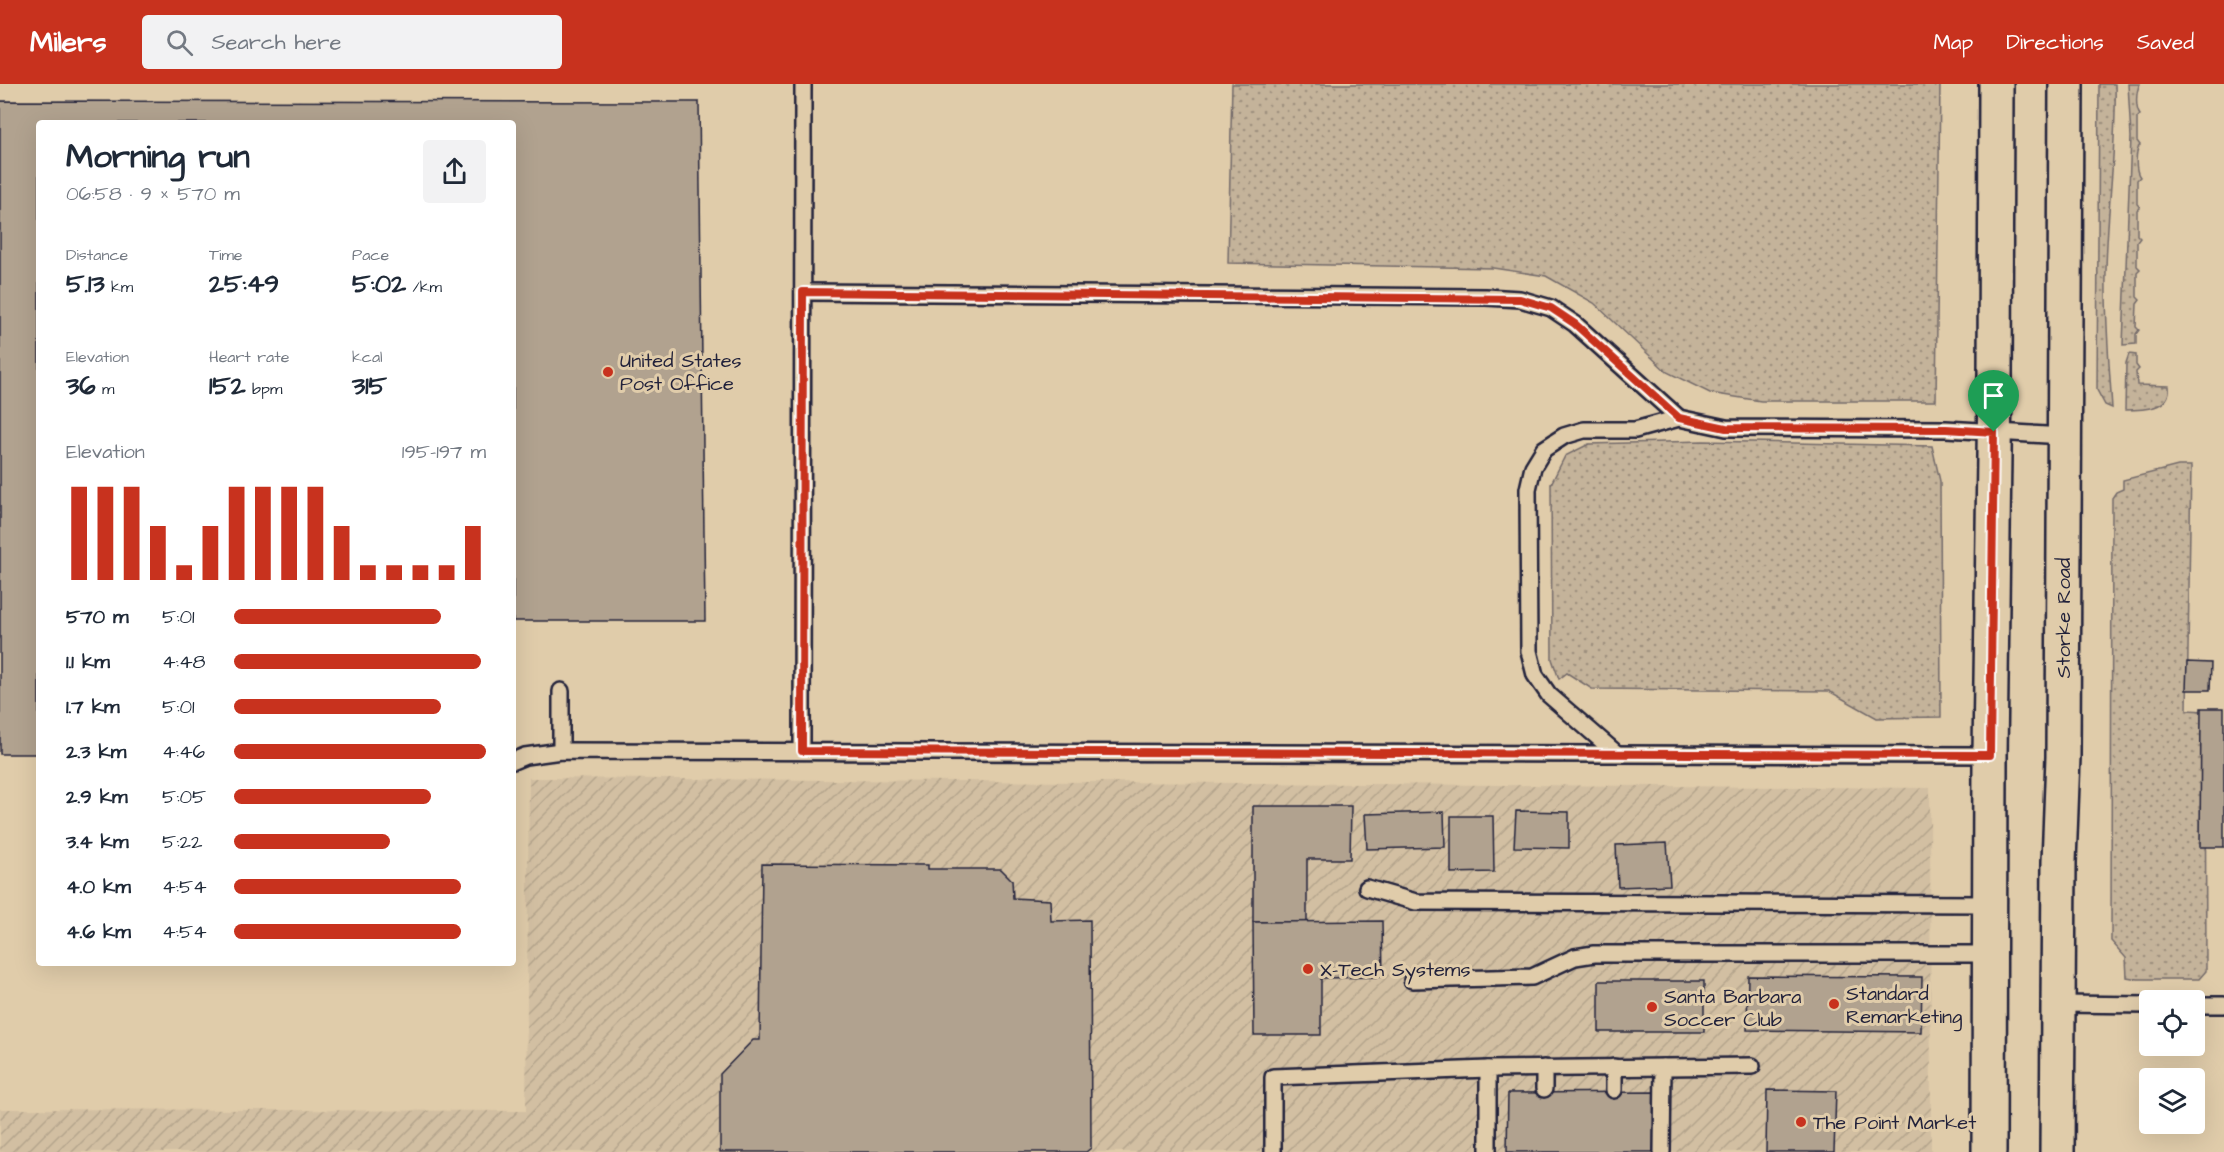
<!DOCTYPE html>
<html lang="en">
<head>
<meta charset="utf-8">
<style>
	body { margin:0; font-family:"Architects Daughter",sans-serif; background:#f2f2f3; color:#1f2937; height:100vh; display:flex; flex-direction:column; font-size:22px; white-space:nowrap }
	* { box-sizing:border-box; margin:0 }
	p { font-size:20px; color:#747a83 }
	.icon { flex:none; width:33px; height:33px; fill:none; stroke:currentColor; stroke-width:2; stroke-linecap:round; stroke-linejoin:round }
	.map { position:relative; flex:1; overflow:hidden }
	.panel { position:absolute; left:36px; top:36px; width:480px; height:846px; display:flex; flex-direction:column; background:#fff; border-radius:6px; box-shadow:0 6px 24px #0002 }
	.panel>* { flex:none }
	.fabs { position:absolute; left:2139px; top:906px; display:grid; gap:12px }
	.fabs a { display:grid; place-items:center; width:66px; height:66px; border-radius:6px; background:#fff; box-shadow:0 6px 24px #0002; font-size:30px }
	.pin { position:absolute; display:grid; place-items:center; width:51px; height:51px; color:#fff; margin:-62px -26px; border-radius:50% 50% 50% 0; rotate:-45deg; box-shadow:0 0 6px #0007 }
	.pin .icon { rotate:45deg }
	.round { display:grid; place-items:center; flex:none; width:63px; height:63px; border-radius:6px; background:#f2f2f3 }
	.summary { display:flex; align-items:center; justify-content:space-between; height:102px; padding:0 30px }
	h1 { font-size:33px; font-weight:800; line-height:45px }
	.metrics { display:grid; grid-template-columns:repeat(3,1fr); gap:9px; height:102px; padding:6px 30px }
	.metrics div { display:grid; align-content:center }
	.metrics b { font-size:26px; font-weight:800 }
	.metrics small { font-size:16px; font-weight:400 }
	.metrics p { font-size:16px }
	.chart { height:168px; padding:12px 30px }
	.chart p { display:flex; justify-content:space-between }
	.chart svg { width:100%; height:108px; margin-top:6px; stroke:#c8321e; stroke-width:6 }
	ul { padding:0 30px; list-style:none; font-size:20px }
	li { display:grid; grid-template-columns:96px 72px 1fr; align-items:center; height:45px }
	li i { height:15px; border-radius:8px; background:#c8321e }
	header { display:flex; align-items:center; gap:36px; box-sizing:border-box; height:84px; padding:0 30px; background:#c8321e; color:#fff }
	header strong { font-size:28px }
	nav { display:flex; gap:33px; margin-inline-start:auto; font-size:21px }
	.search { width:420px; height:54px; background:#f2f2f3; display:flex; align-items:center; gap:15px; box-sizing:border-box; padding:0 21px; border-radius:6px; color:#747a83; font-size:22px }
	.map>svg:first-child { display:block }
	.industrial { fill:url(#industrial-furrows) }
	.green { fill:url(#green-dots); stroke:#736a6a; stroke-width:1.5 }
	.building { fill:#b1a28f; stroke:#22223b; stroke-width:1.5 }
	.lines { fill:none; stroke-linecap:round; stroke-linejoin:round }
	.service-casing { stroke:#22223b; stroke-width:20 }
	.secondary-casing { stroke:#22223b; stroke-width:38 }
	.service { stroke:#e0ccaa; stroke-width:15 }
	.secondary { stroke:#e0ccaa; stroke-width:33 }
	.route-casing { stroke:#fff; stroke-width:12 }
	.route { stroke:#c8321e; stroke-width:8 }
	.poi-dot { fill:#c8321e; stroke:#e0ccaa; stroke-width:2 }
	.labels { text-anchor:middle; stroke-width:6; stroke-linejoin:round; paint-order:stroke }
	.poi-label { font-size:20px; fill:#22223b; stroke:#e0ccaa; text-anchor:start }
	.street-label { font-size:20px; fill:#22223b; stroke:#e0ccaa }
</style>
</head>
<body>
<header>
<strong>Milers</strong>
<div class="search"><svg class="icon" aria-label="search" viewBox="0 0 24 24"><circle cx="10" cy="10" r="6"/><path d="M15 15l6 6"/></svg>Search here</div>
<nav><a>Map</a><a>Directions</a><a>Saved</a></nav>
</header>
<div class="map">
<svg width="2224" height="1068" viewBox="0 0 2224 1068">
	<defs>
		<pattern id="industrial-furrows" width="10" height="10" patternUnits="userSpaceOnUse" patternTransform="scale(1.5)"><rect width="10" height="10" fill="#d2bfa2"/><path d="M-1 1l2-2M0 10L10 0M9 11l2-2" fill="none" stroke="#b4a48c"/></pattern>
		<pattern id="green-dots" width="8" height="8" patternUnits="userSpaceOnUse" patternTransform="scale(1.5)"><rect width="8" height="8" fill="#c4b39a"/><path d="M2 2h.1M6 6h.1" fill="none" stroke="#9f917f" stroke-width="1.8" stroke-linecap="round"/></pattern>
	</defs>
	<rect width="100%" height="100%" fill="#e0ccaa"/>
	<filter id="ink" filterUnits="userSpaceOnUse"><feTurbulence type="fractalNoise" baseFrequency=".0167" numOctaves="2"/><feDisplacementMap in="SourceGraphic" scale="12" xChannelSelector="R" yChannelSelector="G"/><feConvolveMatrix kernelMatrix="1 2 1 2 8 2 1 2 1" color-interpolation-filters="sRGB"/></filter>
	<g filter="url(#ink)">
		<path class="industrial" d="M529 694 1930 704 1931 1068H0V1025L526 1027Z"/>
		<g class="green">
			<path d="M1232 0H1940L1936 317H1761L1710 309 1667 288 1594 219 1546 192 1493 184 1228 179Z"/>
			<path d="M2099 0H2115C2117 63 2107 124 2106 187 2105 233 2109 278 2112 324L2105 321 2097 306Z"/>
			<path d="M2128 0H2140C2136 7 2135 24 2140 31L2137 34V57L2140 61C2135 67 2135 87 2140 93L2137 96V120L2140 123 2137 126V151L2140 154 2137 158V182L2140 185 2137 188V213L2140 216 2137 220 2136 243 2139 246 2136 250V260L2123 261 2131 53Z"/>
			<path d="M2129 270 2136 271V281L2139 285 2136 288 2137 301 2169 302C2172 326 2141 326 2125 326L2126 279Z"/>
			<path d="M1703 357 1932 362 1940 397 1941 633 1877 634 1829 607 1592 605 1567 589 1559 595 1552 575 1551 400 1565 372 1589 360Z"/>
			<path d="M2178 382H2191L2187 626 2205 627 2206 887 2199 895H2138L2127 893 2126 874 2111 857 2112 414 2116 408 2123 405V396Z"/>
		</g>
		<g class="building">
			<path d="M0 17 699 18 705 537H513V39H39V670H0Z"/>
			<path d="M2187 578 2211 579 2210 606H2186Z"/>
			<path d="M2201 624H2224V763H2200Z"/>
			<path d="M1253 722H1351L1350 775H1307V838H1253Z"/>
			<path d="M1516 727 1569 728V764L1514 763Z"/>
			<path d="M1444 728 1445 763 1367 765 1365 730Z"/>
			<path d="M1451 732H1493L1494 788 1451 789Z"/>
			<path d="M1667 759 1670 801 1618 803 1616 761Z"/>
			<path d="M762 780 928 781V785H1001L1012 796 1013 814 1050 816 1051 837 1090 836 1091 1064 1086 1068H720V990L753 956H760Z"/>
			<path d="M1382 837 1383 893 1321 894V951H1254L1253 838Z"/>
			<path d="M1748 892 1922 893 1921 948 1747 946Z"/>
			<rect x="1599" y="897" width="105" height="51"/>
			<path d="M1767 1006 1836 1007 1834 1068H1766Z"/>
			<path d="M1655 1008V1068H1507L1508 1009Z"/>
		</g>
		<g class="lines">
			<defs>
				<g id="service">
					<path d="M803 208 1486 213 1520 215 1551 224 1575 240 1679 334"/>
					<path d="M561 607V667"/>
					<path d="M802 667 803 0"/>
					<path d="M1616 669 1549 611 1535 591 1529 567 1528 405 1533 383 1544 365 1564 352 1584 346H1635L1679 334 1726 344 1946 345 2064 352"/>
					<path d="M513 677 525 672 561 667 1990 671"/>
					<path d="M1367 804 1416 818 1989 820"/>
					<path d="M1412 896 1532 893 1575 873 1594 870H1989"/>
					<path d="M2058 920 2150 921"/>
					<path d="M2194 921H2224"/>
					<path d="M1614 983V1006"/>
					<path d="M1544 984V1005"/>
					<path d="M1273 1068V993L1488 985"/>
					<path d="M1488 1068V985L1752 982"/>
					<path d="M1662 1068 1663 983"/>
				</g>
				<g id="secondary">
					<path d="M1989 1068 1990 671 1995 297 1996 0"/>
					<path d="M2057 1068 2059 778 2063 673 2066 0"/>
				</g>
			</defs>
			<use href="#service" class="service-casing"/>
			<use href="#secondary" class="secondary-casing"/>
			<use href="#service" class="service"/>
			<use href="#secondary" class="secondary"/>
		</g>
	</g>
	<g class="lines" filter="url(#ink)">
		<defs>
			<path id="route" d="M803 208 1520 215 1551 224 1575 240 1679 334 1726 344 1946 345 1994 348 1990 671 802 667Z"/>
		</defs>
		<use href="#route" class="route-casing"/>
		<use href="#route" class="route"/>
	</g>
	<g class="poi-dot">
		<circle cx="608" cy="288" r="6"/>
		<circle cx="1308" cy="885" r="6"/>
		<circle cx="1834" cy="920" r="6"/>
		<circle cx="1652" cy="923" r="6"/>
		<circle cx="1801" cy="1038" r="6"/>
	</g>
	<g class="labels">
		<g class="poi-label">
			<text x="620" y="283">United States<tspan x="620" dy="23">Post Office</tspan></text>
			<text x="1320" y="892">X-Tech Systems</text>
			<text x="1846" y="916">Standard<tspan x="1846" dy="23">Remarketing</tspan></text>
			<text x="1664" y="919">Santa Barbara<tspan x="1664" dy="23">Soccer Club</tspan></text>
			<text x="1813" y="1045">The Point Market</text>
		</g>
		<g class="street-label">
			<text transform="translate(2063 534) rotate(-90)" y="7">Storke Road</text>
		</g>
	</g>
</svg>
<div class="fabs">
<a><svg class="icon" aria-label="locate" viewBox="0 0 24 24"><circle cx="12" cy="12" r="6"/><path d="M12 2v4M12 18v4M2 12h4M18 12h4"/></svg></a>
<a><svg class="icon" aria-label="layers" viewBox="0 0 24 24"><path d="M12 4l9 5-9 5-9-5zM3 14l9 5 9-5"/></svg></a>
</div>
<div class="pin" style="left:1994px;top:348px;background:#1e9e55"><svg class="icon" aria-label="arrive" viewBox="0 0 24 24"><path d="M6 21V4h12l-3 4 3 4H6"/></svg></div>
<section class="panel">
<div class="summary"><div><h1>Morning run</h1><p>06:58 · 9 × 570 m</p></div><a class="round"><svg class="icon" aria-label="share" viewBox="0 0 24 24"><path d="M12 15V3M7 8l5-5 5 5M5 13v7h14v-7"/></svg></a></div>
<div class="metrics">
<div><p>Distance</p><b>5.13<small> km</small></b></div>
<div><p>Time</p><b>25:49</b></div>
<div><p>Pace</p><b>5:02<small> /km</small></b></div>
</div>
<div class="metrics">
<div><p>Elevation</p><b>36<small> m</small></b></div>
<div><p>Heart rate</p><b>152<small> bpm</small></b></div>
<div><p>kcal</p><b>315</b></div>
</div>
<div class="chart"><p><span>Elevation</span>195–197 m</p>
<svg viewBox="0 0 160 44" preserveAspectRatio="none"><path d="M5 44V6M15 44V6M25 44V6M35 44V22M45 44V38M55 44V22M65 44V6M75 44V6M85 44V6M95 44V6M105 44V22M115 44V38M125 44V38M135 44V38M145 44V38M155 44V22"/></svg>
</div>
<ul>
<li><b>570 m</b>5:01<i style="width:82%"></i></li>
<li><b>1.1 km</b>4:48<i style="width:98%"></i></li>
<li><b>1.7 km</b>5:01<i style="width:82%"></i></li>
<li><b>2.3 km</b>4:46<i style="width:100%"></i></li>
<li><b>2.9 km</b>5:05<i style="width:78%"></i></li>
<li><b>3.4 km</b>5:22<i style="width:62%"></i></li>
<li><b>4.0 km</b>4:54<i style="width:90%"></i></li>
<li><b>4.6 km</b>4:54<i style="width:90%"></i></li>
</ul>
</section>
</div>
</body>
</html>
